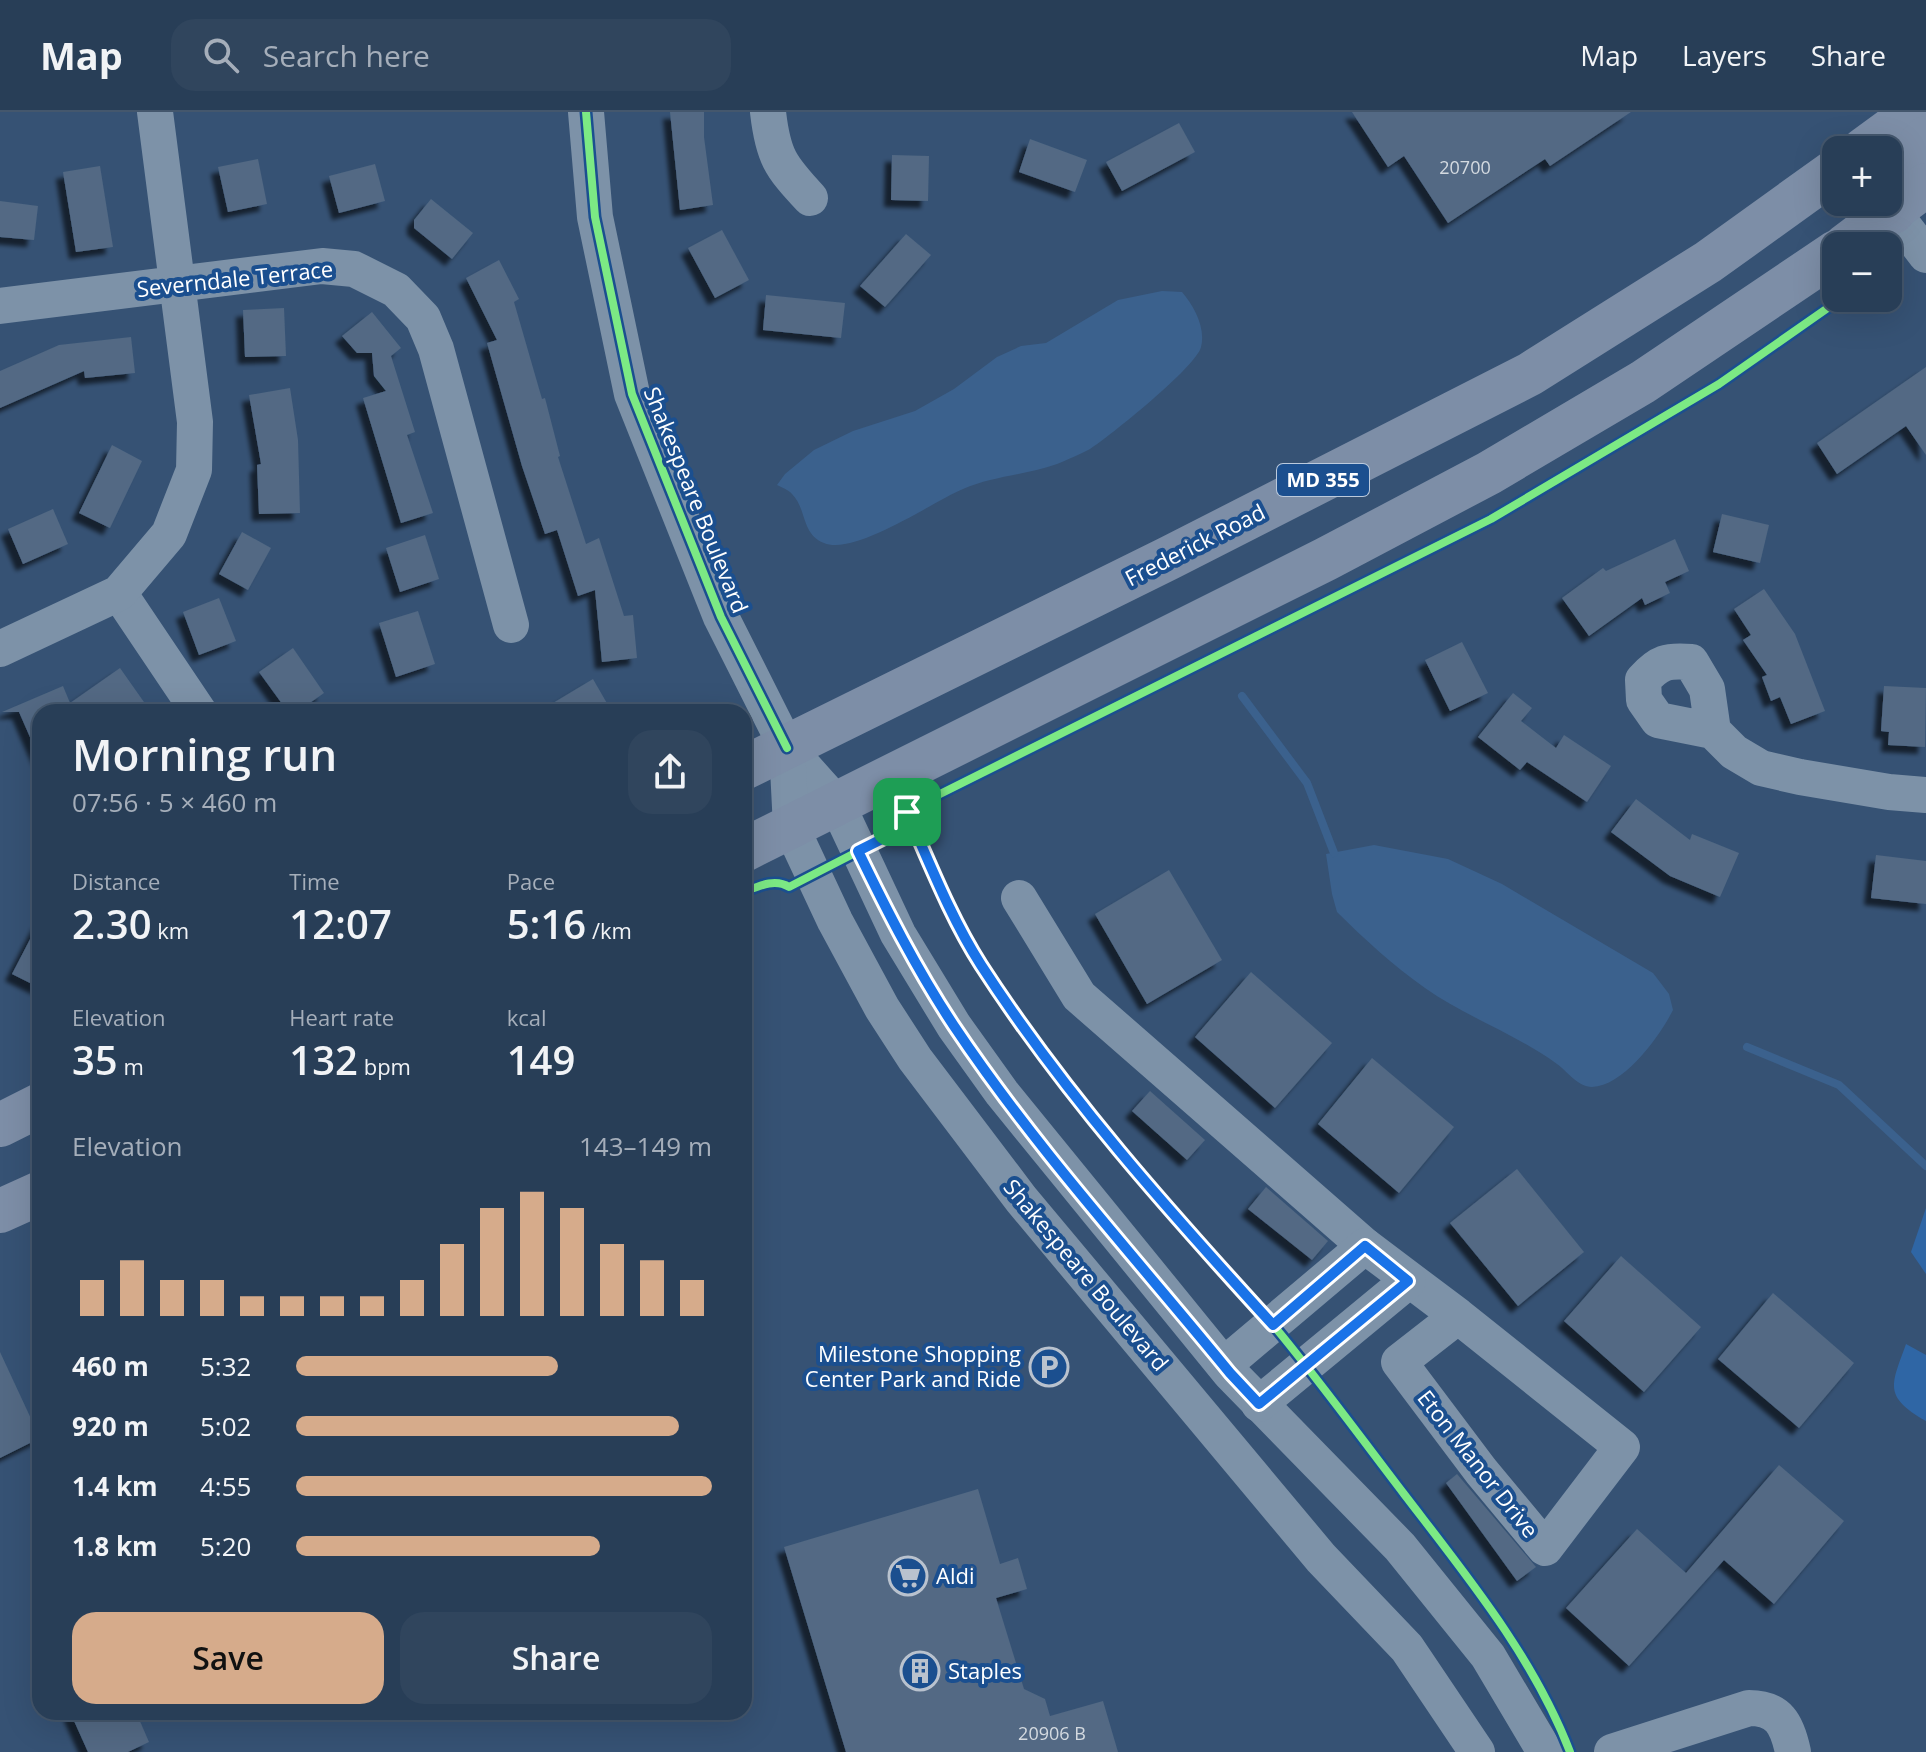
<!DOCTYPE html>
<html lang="en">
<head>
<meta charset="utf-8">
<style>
	body { margin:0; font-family:"Open Sans",sans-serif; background:#30455d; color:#f1f3f6; height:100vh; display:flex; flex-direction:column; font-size:30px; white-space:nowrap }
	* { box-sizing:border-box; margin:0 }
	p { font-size:26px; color:#a5aeba }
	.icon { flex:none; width:44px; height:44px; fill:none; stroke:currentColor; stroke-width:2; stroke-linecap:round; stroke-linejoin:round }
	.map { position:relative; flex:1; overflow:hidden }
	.sheet { position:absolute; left:32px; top:592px; width:720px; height:1016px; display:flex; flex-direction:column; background:#283e57; border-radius:24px; box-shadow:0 8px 32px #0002,0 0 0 2px #44576d }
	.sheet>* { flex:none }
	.tools { position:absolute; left:1822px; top:24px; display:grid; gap:16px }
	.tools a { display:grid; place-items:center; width:80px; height:80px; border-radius:16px; background:#283e57; box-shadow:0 8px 32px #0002,0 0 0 2px #44576d; font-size:40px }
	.pin { position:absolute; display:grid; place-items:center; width:68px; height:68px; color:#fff; margin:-34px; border-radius:16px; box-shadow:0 4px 12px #0006 }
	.round { display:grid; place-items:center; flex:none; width:84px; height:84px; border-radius:24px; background:#30455d }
	.head { display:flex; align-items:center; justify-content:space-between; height:136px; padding:0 40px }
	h1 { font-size:44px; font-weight:600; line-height:60px }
	.stats { display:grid; grid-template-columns:repeat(3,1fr); gap:12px; height:136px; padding:8px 40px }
	.stats div { display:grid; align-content:center }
	.stats b { font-size:40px; font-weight:600 }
	.stats small { font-size:22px; font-weight:400 }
	.stats p { font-size:22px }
	.chart { height:224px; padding:16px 40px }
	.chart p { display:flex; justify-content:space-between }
	.chart svg { width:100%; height:144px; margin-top:8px; stroke:#d6ab8b; stroke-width:6 }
	.button { display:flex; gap:16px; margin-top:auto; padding:16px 40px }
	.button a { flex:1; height:92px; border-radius:24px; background:#d6ab8b; color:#111; font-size:32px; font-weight:600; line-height:92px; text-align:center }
	.button a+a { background:#30455d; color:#f1f3f6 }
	ul { padding:0 40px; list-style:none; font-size:26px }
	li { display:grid; grid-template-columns:128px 96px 1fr; align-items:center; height:60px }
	li i { height:20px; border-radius:10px; background:#d6ab8b }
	header { display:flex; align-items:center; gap:48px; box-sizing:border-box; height:112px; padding:0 40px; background:#283e57; border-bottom:2px solid #44576d }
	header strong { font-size:38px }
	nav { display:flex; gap:44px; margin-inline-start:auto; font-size:28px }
	.search { width:560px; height:72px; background:#30455d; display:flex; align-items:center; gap:20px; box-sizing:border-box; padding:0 28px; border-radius:24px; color:#a5aeba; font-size:30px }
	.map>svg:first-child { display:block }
	.green { fill:#2f66a5 }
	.water { fill:#3b618d }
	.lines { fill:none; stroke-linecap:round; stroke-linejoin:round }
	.stream { stroke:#3b618d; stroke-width:8 }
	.building { fill:#526984; filter:url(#shadow) }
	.minor { stroke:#7d92a8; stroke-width:36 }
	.major { stroke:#7d8ea7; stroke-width:44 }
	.cycleway-casing { stroke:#1b4f8f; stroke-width:13 }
	.cycleway { stroke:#7ce984; stroke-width:8 }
	.route-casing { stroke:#fff; stroke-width:16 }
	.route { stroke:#1a73e8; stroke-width:10 }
	.labels { text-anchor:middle; stroke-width:8; stroke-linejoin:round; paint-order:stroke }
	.number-label { font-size:18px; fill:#d4dae0 }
	.shield { fill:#1b4f8f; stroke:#bbcadd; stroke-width:2 }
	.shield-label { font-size:20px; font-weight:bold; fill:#fff }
	.street-label { font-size:22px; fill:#fff; stroke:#1b4f8f }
	.poi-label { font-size:22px; fill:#fff; stroke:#1b4f8f; text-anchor:start }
</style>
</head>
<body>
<header>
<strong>Map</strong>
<div class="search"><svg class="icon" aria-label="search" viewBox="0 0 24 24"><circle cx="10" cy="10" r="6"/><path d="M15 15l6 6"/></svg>Search here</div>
<nav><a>Map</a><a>Layers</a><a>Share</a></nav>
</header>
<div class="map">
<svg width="1926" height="1640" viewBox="0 0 1926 1640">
	<defs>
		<filter id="shadow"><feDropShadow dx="-7" dy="7" stdDeviation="2" flood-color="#0009"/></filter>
	</defs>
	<rect width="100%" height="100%" fill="#365274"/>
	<g class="green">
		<path d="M1926 1096V1162L1911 1140Z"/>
		<path d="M1906 1232 1926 1243V1309C1882 1284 1892 1272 1906 1232Z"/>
	</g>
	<g class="water">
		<path d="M1162 179 1182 180C1194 194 1206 216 1201 235 1197 254 1109 325 1090 337 1080 342 1067 348 1057 352 1026 363 993 364 963 377 932 390 855 444 824 431 801 422 807 397 792 382 789 378 781 375 777 373L785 362 814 338 853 319 915 299 954 277 997 245 1021 234 1046 231 1118 188Z"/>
		<path d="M1374 733 1448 747 1502 772 1653 861 1669 882 1673 898C1660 924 1624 974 1592 975 1578 975 1568 960 1557 952 1516 922 1466 905 1425 876 1394 854 1364 827 1337 800L1332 782 1326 742Z"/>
	</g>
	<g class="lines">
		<g class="stream">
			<path d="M1242 584 1307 671 1334 741"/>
			<path d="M1747 935 1839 973 1926 1054"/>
		</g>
	</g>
	<g class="building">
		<path d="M670 0H704V25L713 93 680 98Z"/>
		<path d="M1352 0H1631L1550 54 1545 47 1448 111 1404 44 1388 55Z"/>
		<path d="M1179 11 1195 40 1122 79 1106 50Z"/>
		<path d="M1030 27 1087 48 1075 80 1019 60Z"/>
		<path d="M892 43 929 44 928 89 891 88Z"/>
		<path d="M258 47 267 92 228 100 218 55Z"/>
		<path d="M375 52 385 89 339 101 329 64Z"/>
		<path d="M100 54 113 135 76 140 63 60Z"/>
		<path d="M431 87 473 121 452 147 414 116V108Z"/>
		<path d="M0 89 38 94 34 128 0 125Z"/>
		<path d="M722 118 749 168 715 186 688 136Z"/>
		<path d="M906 122 931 143 885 195 860 174Z"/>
		<path d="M499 148 519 187 514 190 542 287 545 286 560 344 558 345 586 432 599 426 624 504 633 503 637 546 602 550 595 478 578 484 557 418 545 422 522 354 487 231 497 228 466 166Z"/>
		<path d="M766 183 845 191 841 226 763 218Z"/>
		<path d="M284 196 286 244 245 245 243 198Z"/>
		<path d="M372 200 401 236 391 244 415 320 407 323 433 401 401 411 363 286 386 279 374 264 372 241H357L342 224Z"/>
		<path d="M131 225 135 261 85 266 84 259 0 296V259L59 233Z"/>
		<path d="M1926 255V343L1906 314 1837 362 1817 331Z"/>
		<path d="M290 276 298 328 300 401 259 402 257 353 261 352 249 283Z"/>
		<path d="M112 333 142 349 110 416 79 401Z"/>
		<path d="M53 397 68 432 23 452 8 417Z"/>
		<path d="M1722 402 1769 413 1760 451 1713 440Z"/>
		<path d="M242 420 271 436 248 478 219 462Z"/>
		<path d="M425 423 439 467 400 480 386 436Z"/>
		<path d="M1675 427 1689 459 1665 470 1670 481 1645 493 1642 486 1589 524 1562 486 1603 456 1606 459Z"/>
		<path d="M1764 477 1795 522 1825 599 1791 612 1780 585 1771 589 1762 565 1767 563 1743 528 1751 523 1734 497Z"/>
		<path d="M219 486 236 529 199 543 183 500Z"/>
		<path d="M418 499 435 552 396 565 379 511Z"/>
		<path d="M1462 530 1488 581 1450 599 1425 548Z"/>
		<path d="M293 536 324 581 297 600H288L259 560Z"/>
		<path d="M120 556 151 600H40V648L19 600H2L63 574 70 591Z"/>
		<path d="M593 567 612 600H538Z"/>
		<path d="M1884 574 1926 576 1925 635 1888 633 1889 620 1881 619Z"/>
		<path d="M1513 581 1532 596 1521 609 1556 636 1564 623 1611 654 1587 690 1527 650 1520 658 1478 625Z"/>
		<path d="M1636 687 1690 728 1692 722 1739 741 1720 785 1670 764 1611 720Z"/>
		<path d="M1876 743 1926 749V792L1871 786Z"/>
		<path d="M1169 758 1222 848 1147 892 1095 802Z"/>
		<path d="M40 808V876L12 862Z"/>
		<path d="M1251 860 1332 931 1275 996 1195 925Z"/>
		<path d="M1372 946 1454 1015 1399 1081 1318 1012Z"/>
		<path d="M1150 979 1205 1028 1187 1048 1132 999Z"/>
		<path d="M1517 1057 1584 1140 1518 1194 1450 1111Z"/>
		<path d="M1266 1075 1328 1129 1312 1148 1248 1097Z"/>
		<path d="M1621 1144 1701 1215 1644 1280 1564 1209Z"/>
		<path d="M1773 1181 1854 1251 1799 1316 1718 1247Z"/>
		<path d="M0 1240 40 1326 0 1346Z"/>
		<path d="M1779 1353 1844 1409 1774 1492 1724 1448 1629 1554 1566 1496 1637 1417 1686 1461Z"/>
		<path d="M1457 1362 1536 1455 1517 1469 1446 1371Z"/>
		<path d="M978 1377 1000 1452 1018 1446 1027 1477 996 1486 1024 1577 1045 1587 1050 1604 1103 1589 1118 1640H846L784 1435Z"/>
		<path d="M70 1600H136L149 1630 128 1640H88Z"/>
	</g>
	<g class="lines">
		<g class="minor">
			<path d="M586 0 595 105 632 282 721 505 787 636 837 692 898 822 954 914 1002 981 1230 1261 1400 1435 1488 1544 1545 1640"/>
			<path d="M768 0C773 44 780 54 810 86"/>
			<path d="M1893 100 1926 143"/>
			<path d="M0 194 322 154 354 157 396 178 423 206 436 237 511 513"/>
			<path d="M119 481 199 600"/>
			<path d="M0 537 119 481 169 422 194 358 195 310 155 0"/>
			<path d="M1713 619 1707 577 1691 550C1667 548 1659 550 1643 568L1644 588 1658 608 1713 619 1734 640 1761 656 1800 665 1889 680 1926 683"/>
			<path d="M787 636 791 715 835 809 882 896 915 947 1021 1087 1321 1446 1407 1536 1477 1640"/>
			<path d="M1019 786 1079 884 1365 1134 1458 1204 1622 1335 1545 1436 1481 1359 1399 1250 1458 1204"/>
			<path d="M1224 1253 1365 1134"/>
			<path d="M1259 1292 1408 1169"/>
			<path d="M1612 1640 1749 1596C1779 1596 1787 1612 1793 1640"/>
		</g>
		<g class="major">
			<path d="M1863 38 1915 0"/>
			<path d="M1893 100C1896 66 1903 51 1926 26"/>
			<path d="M1845 134 1926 73"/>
			<path d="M744 656 1169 446 1530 262 1708 150 1836 58"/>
			<path d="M744 738 1326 447 1489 361 1643 270 1836 140"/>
			<path d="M0 1013 40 993"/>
			<path d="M0 1099 40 1081"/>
		</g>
		<defs>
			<g id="cycleway">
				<path d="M586 0 595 105 632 282 721 505 787 636"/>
				<path d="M907 700C929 752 950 804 981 852 1045 955 1125 1047 1205 1138 1227 1164 1252 1188 1274 1214 1319 1268 1361 1326 1404 1382 1466 1463 1533 1544 1570 1640"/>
				<path d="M744 780C759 774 775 766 789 775L886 725 890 709 924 690 1491 407 1719 272 1842 186"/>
			</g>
		</defs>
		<use href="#cycleway" class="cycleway-casing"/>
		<use href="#cycleway" class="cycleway"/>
	</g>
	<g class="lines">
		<defs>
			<path id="route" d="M907 700C930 752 951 806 981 853 1065 983 1169 1099 1273 1213L1365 1134 1408 1169 1259 1292 1230 1261C1137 1147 1036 1037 954 914 917 858 887 799 858 739L886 725 890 709Z"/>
		</defs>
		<use href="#route" class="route-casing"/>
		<use href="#route" class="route"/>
	</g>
	<defs>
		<symbol id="parking-ring" viewBox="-11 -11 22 22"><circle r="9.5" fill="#1b4f8f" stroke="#b9c2ce" stroke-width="1.5"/><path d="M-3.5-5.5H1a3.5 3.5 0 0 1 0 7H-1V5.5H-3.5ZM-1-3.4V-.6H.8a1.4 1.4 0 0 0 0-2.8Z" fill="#b9c2ce"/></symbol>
		<symbol id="supermarket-ring" viewBox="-11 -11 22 22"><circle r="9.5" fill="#1b4f8f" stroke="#b9c2ce" stroke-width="1.5"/><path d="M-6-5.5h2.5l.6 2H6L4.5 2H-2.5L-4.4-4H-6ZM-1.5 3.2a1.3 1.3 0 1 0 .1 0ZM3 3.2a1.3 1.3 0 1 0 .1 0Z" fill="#b9c2ce"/></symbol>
		<symbol id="building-ring" viewBox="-11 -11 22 22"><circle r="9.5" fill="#1b4f8f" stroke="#b9c2ce" stroke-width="1.5"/><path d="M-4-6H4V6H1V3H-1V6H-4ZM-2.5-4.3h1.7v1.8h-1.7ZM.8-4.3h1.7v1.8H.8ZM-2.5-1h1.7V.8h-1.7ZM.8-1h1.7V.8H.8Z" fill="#b9c2ce"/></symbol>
	</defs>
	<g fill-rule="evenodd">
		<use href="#parking-ring" x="1027" y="1233" width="44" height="44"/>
		<use href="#supermarket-ring" x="886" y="1442" width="44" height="44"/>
		<use href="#building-ring" x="898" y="1537" width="44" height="44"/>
	</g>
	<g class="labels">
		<g class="number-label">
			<text x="1465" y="62">20700</text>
			<text x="1052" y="1628">20906 B</text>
		</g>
		<rect class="shield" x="1277" y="352" width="92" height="32" rx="6"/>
		<g class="shield-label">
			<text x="1323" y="375">MD 355</text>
		</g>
		<g class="street-label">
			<text transform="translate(235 167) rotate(-6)" y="8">Severndale Terrace</text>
			<text transform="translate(696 388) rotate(68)" y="8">Shakespeare Boulevard</text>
			<text transform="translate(1195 433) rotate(-27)" y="8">Frederick Road</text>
			<text transform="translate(1086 1163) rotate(50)" y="8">Shakespeare Boulevard</text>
			<text transform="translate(1478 1352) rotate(52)" y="8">Eton Manor Drive</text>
		</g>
		<g class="poi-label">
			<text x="1021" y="1250" text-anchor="end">Milestone Shopping<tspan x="1021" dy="25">Center Park and Ride</tspan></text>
			<text x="936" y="1472">Aldi</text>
			<text x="948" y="1567">Staples</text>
		</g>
	</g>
</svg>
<div class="tools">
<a>+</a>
<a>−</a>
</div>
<div class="pin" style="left:907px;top:700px;background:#1e9e55"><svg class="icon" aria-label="arrive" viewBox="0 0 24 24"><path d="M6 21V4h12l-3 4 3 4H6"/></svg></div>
<section class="sheet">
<div class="head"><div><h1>Morning run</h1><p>07:56 · 5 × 460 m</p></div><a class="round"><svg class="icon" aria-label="share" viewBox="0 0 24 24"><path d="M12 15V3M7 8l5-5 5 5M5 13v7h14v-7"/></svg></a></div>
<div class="stats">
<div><p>Distance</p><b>2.30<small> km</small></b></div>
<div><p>Time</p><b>12:07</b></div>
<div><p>Pace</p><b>5:16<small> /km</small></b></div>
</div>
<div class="stats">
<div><p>Elevation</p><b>35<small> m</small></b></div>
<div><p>Heart rate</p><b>132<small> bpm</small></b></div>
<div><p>kcal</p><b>149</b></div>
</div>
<div class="chart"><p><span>Elevation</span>143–149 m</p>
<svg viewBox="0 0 160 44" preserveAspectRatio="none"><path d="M5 44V33M15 44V27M25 44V33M35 44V33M45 44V38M55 44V38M65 44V38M75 44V38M85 44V33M95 44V22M105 44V11M115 44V6M125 44V11M135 44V22M145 44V27M155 44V33"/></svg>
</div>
<ul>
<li><b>460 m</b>5:32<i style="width:63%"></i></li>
<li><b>920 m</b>5:02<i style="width:92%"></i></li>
<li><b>1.4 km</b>4:55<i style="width:100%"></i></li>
<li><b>1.8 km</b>5:20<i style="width:73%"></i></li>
</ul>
<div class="button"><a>Save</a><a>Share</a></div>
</section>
</div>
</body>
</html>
